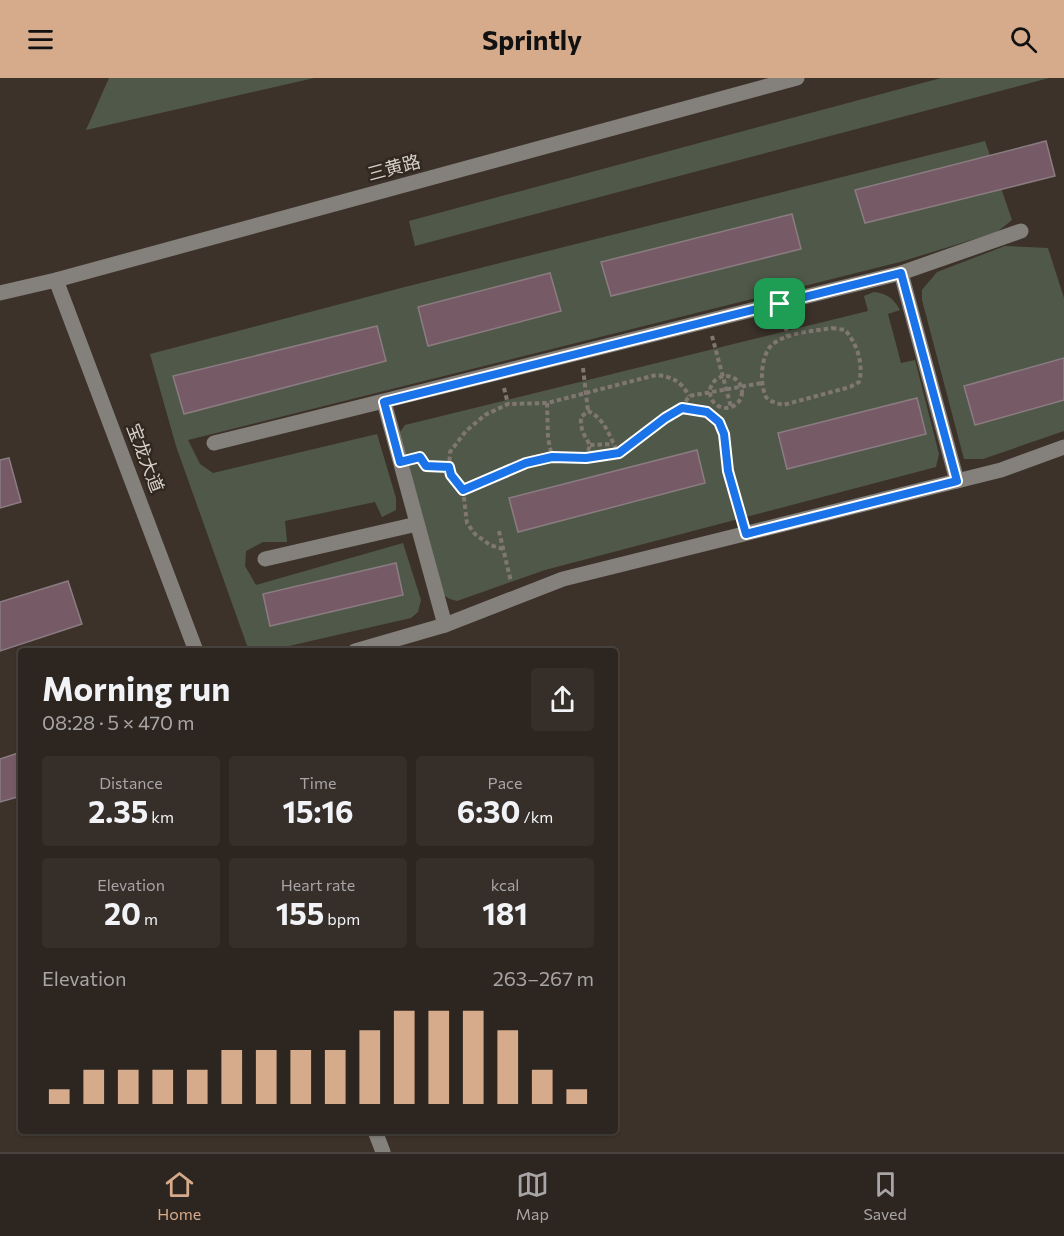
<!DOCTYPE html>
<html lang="en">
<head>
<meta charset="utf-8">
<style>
	body { margin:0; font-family:Commissioner,"Noto Sans SC",sans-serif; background:#352e29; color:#f1f3f6; height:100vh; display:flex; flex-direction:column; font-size:22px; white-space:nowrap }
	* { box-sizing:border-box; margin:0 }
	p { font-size:20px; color:#a7a5a5 }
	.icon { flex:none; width:33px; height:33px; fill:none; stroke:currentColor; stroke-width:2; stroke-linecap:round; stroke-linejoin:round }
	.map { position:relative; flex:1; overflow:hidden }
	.drawer { position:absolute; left:18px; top:570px; width:600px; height:486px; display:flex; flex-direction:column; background:#2d2620; border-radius:6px; box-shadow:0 2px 4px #0004,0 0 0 2px #48433e }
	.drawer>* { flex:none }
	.pin { position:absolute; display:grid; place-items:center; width:51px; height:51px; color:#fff; margin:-26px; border-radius:12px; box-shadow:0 3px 9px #0006 }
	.round { display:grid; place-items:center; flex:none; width:63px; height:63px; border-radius:6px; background:#352e29 }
	.overview { display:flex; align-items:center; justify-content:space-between; height:102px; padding:0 24px }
	h1 { font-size:33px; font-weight:700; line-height:45px }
	.metrics { display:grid; grid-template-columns:repeat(3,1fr); gap:9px; height:102px; padding:6px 24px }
	.metrics div { display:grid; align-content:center; border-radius:6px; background:#352e29; text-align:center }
	.metrics b { font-size:30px; font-weight:700 }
	.metrics small { font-size:16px; font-weight:400 }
	.metrics p { font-size:16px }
	.chart { height:168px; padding:12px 24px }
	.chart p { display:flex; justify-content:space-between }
	.chart svg { width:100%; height:108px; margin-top:6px; stroke:#d6ab8b; stroke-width:6 }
	header { display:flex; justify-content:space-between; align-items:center; height:78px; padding:0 24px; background:#d6ab8b; color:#111; font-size:27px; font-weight:700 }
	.menu { display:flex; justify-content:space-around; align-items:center; height:84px; border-top:2px solid #48433e; background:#2d2620; font-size:16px; color:#a7a5a5 }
	.menu a { display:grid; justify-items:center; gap:3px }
	.menu .selected { color:#d6ab8b }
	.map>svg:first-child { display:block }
	.green { fill:#505949 }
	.building { fill:#765a66; stroke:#8b7c82; stroke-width:1.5 }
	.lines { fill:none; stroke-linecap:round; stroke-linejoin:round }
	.path { stroke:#7f7770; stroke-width:4; stroke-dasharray:4.5 3; stroke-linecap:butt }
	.minor { stroke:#84807b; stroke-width:15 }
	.route-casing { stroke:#fff; stroke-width:12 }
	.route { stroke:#1a73e8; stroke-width:8 }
	.labels { text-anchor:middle; stroke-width:5; stroke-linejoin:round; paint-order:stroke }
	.street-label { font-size:18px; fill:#d6d0cb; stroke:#322820 }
</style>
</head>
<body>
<header><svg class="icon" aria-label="menu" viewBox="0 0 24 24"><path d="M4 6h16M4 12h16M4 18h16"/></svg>Sprintly<svg class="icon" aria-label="search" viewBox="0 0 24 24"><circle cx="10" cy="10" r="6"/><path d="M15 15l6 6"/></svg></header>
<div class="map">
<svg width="1064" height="1074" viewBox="0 0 1064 1074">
	<rect width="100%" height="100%" fill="#3c322a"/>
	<g class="green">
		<path d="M109 0H314L86 52Z"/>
		<path d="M941 0H1049L415 168 409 143Z"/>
		<path d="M985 63 1012 142 997 154 900 184 188 362 200 386 213 395 377 356 396 420V432L382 439 375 424 285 443 287 464H263L246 473 245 488 256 507 403 465 421 522 418 534 411 540 267 573H249L176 368 150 276 401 210Z"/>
		<path d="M1005 168 1048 170 1064 220V353L983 381H964L922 222V212L937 194Z"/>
		<path d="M874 214C888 216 893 220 900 232L888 236 901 285 915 282 939 376 936 389 545 492 457 523 450 521 443 517 400 354 405 347 868 233 864 218Z"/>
	</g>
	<g class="building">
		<path d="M1046 63 1055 98 865 145 855 112Z"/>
		<path d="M792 136 801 171 611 218 601 184Z"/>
		<path d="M550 195 561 233 428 268 418 229Z"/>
		<path d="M377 248 386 283 184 336 173 298Z"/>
		<path d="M1064 280V322L975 347 964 308Z"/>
		<path d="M917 320 926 356 787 391 778 355Z"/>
		<path d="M697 372 705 405 518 454 509 420Z"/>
		<path d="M9 380 21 424 0 430V382Z"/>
		<path d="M396 485 403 517 270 548 263 516Z"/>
		<path d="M68 503 82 546 0 573V524Z"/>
		<path d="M21 674V718L0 724V681Z"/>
	</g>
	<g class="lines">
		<g class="path">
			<path d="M784 241 788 259"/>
			<path d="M832 250 845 252C857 265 864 287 859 304L850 309 783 327C777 325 770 324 766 319 759 305 761 275 773 266 788 254 815 253 832 250Z"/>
			<path d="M712 258 731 329"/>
			<path d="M583 290 588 333"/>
			<circle cx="726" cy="314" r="16"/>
			<path d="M504 310 508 326"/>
			<path d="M547 325 548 360 552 379"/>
			<path d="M682 330 707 334 719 344 724 356 728 392 741 441"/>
			<path d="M590 367 613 366"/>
			<path d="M416 380 420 379 426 388 449 389"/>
			<path d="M586 380 590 367C584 357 580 351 581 339L588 333C607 342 609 360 619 375"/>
			<path d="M463 412 526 385 552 379 586 380 619 375 665 340 682 330 689 318 762 305"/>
			<path d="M499 453 511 504"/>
			<path d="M503 471 490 467 475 456 467 445 463 412 451 397 449 389 450 374 466 353 485 337 508 326 547 325 656 297C673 299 681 303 689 318"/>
		</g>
		<g class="minor">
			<path d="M901 195 957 403"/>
			<path d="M56 202 196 573"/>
			<path d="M0 215 56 202 797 0"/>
			<path d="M384 324 445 547"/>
			<path d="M214 365 901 195 1021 153"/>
			<path d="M265 481 417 446"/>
			<path d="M355 573 445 547 563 501 1001 392 1064 369"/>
			<path d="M375 1053 383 1074"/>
		</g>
	</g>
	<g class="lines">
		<defs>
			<path id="route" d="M901 195 957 403 746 456 728 393 724 356 719 344 707 334 682 330 665 340 619 375 586 380 552 379 526 385 463 412 451 397 449 389 426 388 420 379 400 384 384 324Z"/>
		</defs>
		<use href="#route" class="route-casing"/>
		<use href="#route" class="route"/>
	</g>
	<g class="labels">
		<g class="street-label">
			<text transform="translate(394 90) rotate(-15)" y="6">三黄路</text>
			<text transform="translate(145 380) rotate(69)" y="6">宝龙大道</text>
		</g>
	</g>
</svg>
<div class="pin" style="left:780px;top:226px;background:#1e9e55"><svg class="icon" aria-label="arrive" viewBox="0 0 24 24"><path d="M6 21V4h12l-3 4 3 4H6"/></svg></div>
<section class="drawer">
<div class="overview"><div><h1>Morning run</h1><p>08:28 · 5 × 470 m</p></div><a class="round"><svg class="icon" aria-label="share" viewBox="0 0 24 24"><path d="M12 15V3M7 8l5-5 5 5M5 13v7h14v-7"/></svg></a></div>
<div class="metrics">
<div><p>Distance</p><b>2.35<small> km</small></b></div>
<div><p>Time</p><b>15:16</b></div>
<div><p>Pace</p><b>6:30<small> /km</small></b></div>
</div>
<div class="metrics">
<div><p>Elevation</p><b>20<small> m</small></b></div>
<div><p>Heart rate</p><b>155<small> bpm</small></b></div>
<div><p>kcal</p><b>181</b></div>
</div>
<div class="chart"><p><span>Elevation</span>263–267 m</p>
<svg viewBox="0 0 160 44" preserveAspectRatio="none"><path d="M5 44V38M15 44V30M25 44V30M35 44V30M45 44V30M55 44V22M65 44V22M75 44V22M85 44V22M95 44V14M105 44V6M115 44V6M125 44V6M135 44V14M145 44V30M155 44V38"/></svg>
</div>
</section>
</div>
<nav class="menu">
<a class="selected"><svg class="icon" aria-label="home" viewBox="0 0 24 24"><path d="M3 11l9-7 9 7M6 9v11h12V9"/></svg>Home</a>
<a><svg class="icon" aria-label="map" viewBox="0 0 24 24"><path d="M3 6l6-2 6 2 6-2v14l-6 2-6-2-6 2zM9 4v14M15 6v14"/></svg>Map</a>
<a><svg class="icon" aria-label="saved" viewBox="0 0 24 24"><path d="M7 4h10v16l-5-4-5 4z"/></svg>Saved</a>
</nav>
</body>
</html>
